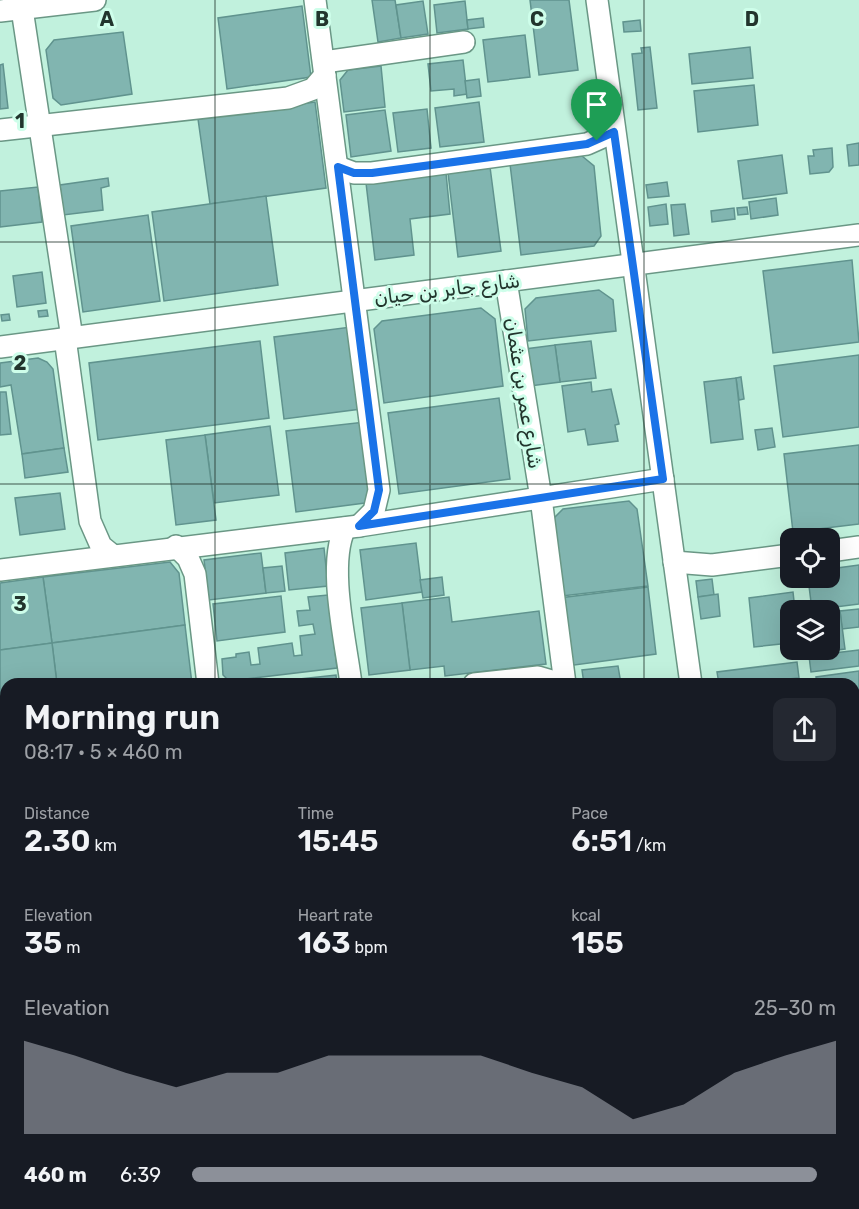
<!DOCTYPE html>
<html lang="en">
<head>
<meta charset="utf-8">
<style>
	body { margin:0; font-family:Rubik,"Noto Naskh Arabic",sans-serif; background:#242831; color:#f1f3f6; height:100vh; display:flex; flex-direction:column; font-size:22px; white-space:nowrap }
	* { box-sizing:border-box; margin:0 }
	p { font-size:20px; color:#9ea1a6 }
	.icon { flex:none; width:33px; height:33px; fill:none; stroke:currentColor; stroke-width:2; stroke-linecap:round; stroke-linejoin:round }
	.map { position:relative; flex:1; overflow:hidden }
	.details { position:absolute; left:0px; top:678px; width:860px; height:531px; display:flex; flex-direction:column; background:#171b24; border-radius:18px 18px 0 0; box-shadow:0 6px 24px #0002 }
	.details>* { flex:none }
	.controls { position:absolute; left:780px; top:528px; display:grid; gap:12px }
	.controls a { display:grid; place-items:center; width:60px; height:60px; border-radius:12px; background:#171b24; box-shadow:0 6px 24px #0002; font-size:30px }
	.pin { position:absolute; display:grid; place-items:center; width:51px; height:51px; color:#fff; margin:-62px -26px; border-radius:50% 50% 50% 0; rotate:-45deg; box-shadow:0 0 6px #0007 }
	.pin .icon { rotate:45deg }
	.round { display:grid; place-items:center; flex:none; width:63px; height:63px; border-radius:12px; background:#242831 }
	.summary { display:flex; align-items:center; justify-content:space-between; height:102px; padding:0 24px }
	h1 { font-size:33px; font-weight:600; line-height:45px }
	.stats { display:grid; grid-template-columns:repeat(3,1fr); gap:9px; height:102px; padding:6px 24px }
	.stats div { display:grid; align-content:center }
	.stats b { font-size:30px; font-weight:600 }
	.stats small { font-size:16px; font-weight:400 }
	.stats p { font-size:16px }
	.chart { height:168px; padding:12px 24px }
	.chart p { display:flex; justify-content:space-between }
	.chart svg { width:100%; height:108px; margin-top:6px; fill:#8c9099; opacity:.7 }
	ul { padding:0 24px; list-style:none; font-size:20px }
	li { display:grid; grid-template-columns:96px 72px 1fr; align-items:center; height:45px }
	li i { height:15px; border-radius:8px; background:#8c9099 }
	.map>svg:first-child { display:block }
	.building { fill:#81b5b0; stroke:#60938e; stroke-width:1.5 }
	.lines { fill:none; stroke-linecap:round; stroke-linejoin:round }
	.minor-casing { stroke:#6a9785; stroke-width:24 }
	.secondary-casing { stroke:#6a9785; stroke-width:32 }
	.minor { stroke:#fff; stroke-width:21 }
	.secondary { stroke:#fff; stroke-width:28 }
	.route-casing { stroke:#fff; stroke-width:12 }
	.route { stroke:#1a73e8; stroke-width:8 }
	.grid { fill:none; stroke:#22352d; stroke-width:1.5; stroke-opacity:0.55 }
	.labels { text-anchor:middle; stroke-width:6; stroke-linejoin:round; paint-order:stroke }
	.street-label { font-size:20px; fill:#22352d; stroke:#cefeea }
	.grid-label { font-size:20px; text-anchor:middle; font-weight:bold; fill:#22352d; stroke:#cefeea; stroke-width:6; stroke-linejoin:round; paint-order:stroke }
</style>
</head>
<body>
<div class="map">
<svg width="859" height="1209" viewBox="0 0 859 1209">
	<rect width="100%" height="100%" fill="#c1f1dd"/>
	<g class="building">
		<path d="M372 0H395L401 38 378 42Z"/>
		<path d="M530 0H569L578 70 539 75Z"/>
		<path d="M423 1 428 34 401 38 396 5Z"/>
		<path d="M465 1 468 29 437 33 434 5Z"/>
		<path d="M302 6 311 77 227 89 218 18Z"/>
		<path d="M483 18 484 27 468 29 467 20Z"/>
		<path d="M640 20 641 31 624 32 623 22Z"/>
		<path d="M123 32 132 94 61 105 53 98 46 50 54 40Z"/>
		<path d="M525 35 530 77 488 82 483 40Z"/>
		<path d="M650 47 657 108 638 110 632 54 642 53 641 48Z"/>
		<path d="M750 47 753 78 692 84 689 54Z"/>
		<path d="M463 60 467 94 454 96V89L431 91 428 64Z"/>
		<path d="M3 64 8 108 0 109V65Z"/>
		<path d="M381 66 385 107 344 112 340 80 348 70Z"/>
		<path d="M479 79 481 96 467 98 465 81Z"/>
		<path d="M754 85 758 125 698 132 694 91Z"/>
		<path d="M315 102 326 188 210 204 198 119Z"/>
		<path d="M479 102 484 142 440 147 435 108Z"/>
		<path d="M427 109 431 148 398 152 393 113Z"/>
		<path d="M385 110 391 151 351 157 346 115Z"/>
		<path d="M859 143V165L849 166 847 145Z"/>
		<path d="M832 148 833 167 829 172 810 174 808 156H814L813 150Z"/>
		<path d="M782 155 787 193 743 199 738 161Z"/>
		<path d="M582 156 594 166 601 236 594 246 521 255 510 164Z"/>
		<path d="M490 167 501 251 458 257 448 173Z"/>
		<path d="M446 173 450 214 410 219 414 255 375 260 366 183Z"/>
		<path d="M108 178 109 186 101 188 103 210 63 215 60 185Z"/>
		<path d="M667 182 669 196 648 198 646 185Z"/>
		<path d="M38 187 42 222 0 227V191Z"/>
		<path d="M266 196 278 285 164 301 152 212Z"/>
		<path d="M776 198 778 215 751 219 749 202Z"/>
		<path d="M666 204 668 224 650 226 648 207Z"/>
		<path d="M685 204 689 234 674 236 671 205Z"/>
		<path d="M747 207 748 214 738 215 737 208Z"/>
		<path d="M734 208 735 219 712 222 711 211Z"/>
		<path d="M148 215 160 301 83 312 71 226Z"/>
		<path d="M852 260 859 342 773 353 763 271Z"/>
		<path d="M42 272 46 303 17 307 13 276Z"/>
		<path d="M599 290 613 300 616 331 528 341 525 309 536 298Z"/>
		<path d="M481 308 495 319 503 386 384 403 374 329 382 321Z"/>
		<path d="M47 310 48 316 39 317 38 311Z"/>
		<path d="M9 314 10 320 2 321 1 315Z"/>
		<path d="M351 327 361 409 284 419 274 337Z"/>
		<path d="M260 341 269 418 98 440 89 363Z"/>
		<path d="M591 341 596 378 560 382 555 345Z"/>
		<path d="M555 345 560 382 530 386 525 349Z"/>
		<path d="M859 355V427L783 437 774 366Z"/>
		<path d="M38 358 47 362 53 369 64 448 22 454 11 385 0 387V363Z"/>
		<path d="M741 377 744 399 739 400 736 378Z"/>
		<path d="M736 378 743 439 711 443 704 382Z"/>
		<path d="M591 382 592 392 611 389 619 424 615 425 618 441 588 445 585 429 568 432 562 386Z"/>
		<path d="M0 392H6L11 434 0 435Z"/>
		<path d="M499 398 510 479 399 494 388 413Z"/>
		<path d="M365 422 375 492 365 503 296 512 286 431Z"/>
		<path d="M270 426 279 495 214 503 205 435Z"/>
		<path d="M772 428 775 447 758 450 755 430Z"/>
		<path d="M205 435 216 520 176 525 166 440Z"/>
		<path d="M859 445V524L793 532 784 454Z"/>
		<path d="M64 448 68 472 25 478 22 454Z"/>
		<path d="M60 493 65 529 20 535 15 498Z"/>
		<path d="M629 501 637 509 648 586 562 596 552 520 563 509Z"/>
		<path d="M416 543 422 592 366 600 360 550Z"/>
		<path d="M324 548 328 586 289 590 285 553Z"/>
		<path d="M261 553 266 593 209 600 204 560Z"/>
		<path d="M170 562 179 573 185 625 52 643 43 577Z"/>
		<path d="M859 565V604L812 610 808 578H830V569Z"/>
		<path d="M282 566 285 591 266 593 263 568Z"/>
		<path d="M43 577 52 643 0 650V583Z"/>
		<path d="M442 577 444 595 423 598 420 580Z"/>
		<path d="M712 579 714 595 698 597 696 581Z"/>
		<path d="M648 587 656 654 567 666 559 598Z"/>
		<path d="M793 592 795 610H790V643L754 647 749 598Z"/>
		<path d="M718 594 720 616 701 619 698 597Z"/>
		<path d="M328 595 337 668 229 681 223 675 222 659 236 657V654L249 652 251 665 260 664 258 648 292 643 294 656 302 655 300 636 315 634 313 624 299 626 297 611 310 610 308 597Z"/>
		<path d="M281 596 285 632 217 641 213 604Z"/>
		<path d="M449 597 452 622 539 611 546 664 445 676 444 666 410 670 402 603Z"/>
		<path d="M402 603 410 670 369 675 361 608Z"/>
		<path d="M859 609V627L842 629 840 611Z"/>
		<path d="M840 611 845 649 812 653V650H830V613Z"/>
		<path d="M185 625 192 684H57L52 643Z"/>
		<path d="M52 643 57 684H6V716H0V650Z"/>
		<path d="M859 650V666L811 672 809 656Z"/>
		<path d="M797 662 799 678 789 679 790 684H719L717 672Z"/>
		<path d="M618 666 621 684H584L582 670Z"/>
		<path d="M859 671V733L854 734V684H817L816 677Z"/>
		<path d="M336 675 337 684H300V679Z"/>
		<path d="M859 747V821H854V748Z"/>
		<path d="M859 835V983H855L854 836Z"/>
		<path d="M854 1030H859V1090L854 1092Z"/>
		<path d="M6 1141V1203H37L39 1209H0V1143Z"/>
		<path d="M54 1203H100L82 1209H56Z"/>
		<path d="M131 1203H225L227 1209H133Z"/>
		<path d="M320 1203H365L367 1209H322Z"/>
	</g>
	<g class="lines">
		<defs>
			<g id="minor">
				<path d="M315 0 379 490 374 511 359 526"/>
				<path d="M597 0 691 684"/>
				<path d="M22 9 72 338"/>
				<path d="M0 11 95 0"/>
				<path d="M324 62 464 42"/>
				<path d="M0 130 288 98 313 89 325 75"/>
				<path d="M338 167 354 173H372L587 144 614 132"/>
				<path d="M506 281 541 498 565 684"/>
				<path d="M65 338 90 521 101 546 112 555"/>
				<path d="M0 347 859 235"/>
				<path d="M345 528C327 565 346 642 351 684"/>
				<path d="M176 546 188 558 195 574 208 684"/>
				<path d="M830 551 859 547"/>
				<path d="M674 562 712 565 790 555"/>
				<path d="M0 570 359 526 663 479"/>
				<path d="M474 684 538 677 562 684"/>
				<path d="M0 737 6 736"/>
				<path d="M0 1113 6 1111"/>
				<path d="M836 1203 840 1209"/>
			</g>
			<g id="secondary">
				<path d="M854 1132 859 1130"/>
				<path d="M854 1166 859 1164"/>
				<path d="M628 1209 646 1203"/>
				<path d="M728 1209 746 1203"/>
			</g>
		</defs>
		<use href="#minor" class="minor-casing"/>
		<use href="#secondary" class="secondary-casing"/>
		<use href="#minor" class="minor"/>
		<use href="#secondary" class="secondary"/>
	</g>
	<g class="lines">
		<defs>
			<path id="route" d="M614 132 663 479 359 526 374 511 379 490 338 167 354 173H372L587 144Z"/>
		</defs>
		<use href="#route" class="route-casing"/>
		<use href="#route" class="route"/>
	</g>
	<path class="grid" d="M215 0V684M430 0V684M644 0V684M0 242H859M0 484H859M0 725H6M854 725H859M0 967H6M854 967H859M215 1203V1209M430 1203V1209M644 1203V1209"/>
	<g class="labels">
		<g class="street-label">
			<text transform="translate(447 289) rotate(-7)" y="7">شارع جابر بن حيان</text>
			<text transform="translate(524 393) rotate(81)" y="7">شارع عمر بن عثمان</text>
		</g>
	</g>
	<g class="grid-label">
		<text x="107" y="26">A</text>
		<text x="322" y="26">B</text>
		<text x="537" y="26">C</text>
		<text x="752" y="26">D</text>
		<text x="20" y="128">1</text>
		<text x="20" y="370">2</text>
		<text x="20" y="611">3</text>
	</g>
</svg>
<div class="controls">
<a><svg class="icon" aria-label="locate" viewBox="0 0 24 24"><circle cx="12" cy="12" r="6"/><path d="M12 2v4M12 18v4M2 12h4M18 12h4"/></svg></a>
<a><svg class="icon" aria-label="layers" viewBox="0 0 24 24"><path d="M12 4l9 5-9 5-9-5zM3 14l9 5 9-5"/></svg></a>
</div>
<div class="pin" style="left:597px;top:141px;background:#1e9e55"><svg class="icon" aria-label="arrive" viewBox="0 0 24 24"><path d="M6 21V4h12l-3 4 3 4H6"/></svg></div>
<section class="details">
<div class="summary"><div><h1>Morning run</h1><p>08:17 · 5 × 460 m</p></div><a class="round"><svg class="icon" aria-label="share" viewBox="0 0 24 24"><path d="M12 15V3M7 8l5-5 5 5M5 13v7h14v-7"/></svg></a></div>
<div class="stats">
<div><p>Distance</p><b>2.30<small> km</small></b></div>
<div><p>Time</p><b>15:45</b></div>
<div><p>Pace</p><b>6:51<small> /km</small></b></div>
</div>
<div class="stats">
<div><p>Elevation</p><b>35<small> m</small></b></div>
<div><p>Heart rate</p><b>163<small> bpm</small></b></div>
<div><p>kcal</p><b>155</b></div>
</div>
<div class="chart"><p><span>Elevation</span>25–30 m</p>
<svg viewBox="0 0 160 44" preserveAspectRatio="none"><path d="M0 44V6L10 12L20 19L30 25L40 19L50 19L60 12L70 12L80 12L90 12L100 19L110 25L120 38L130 32L140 19L150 12L160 6V44z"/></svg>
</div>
<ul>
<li><b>460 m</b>6:39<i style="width:97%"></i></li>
</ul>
</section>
</div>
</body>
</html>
